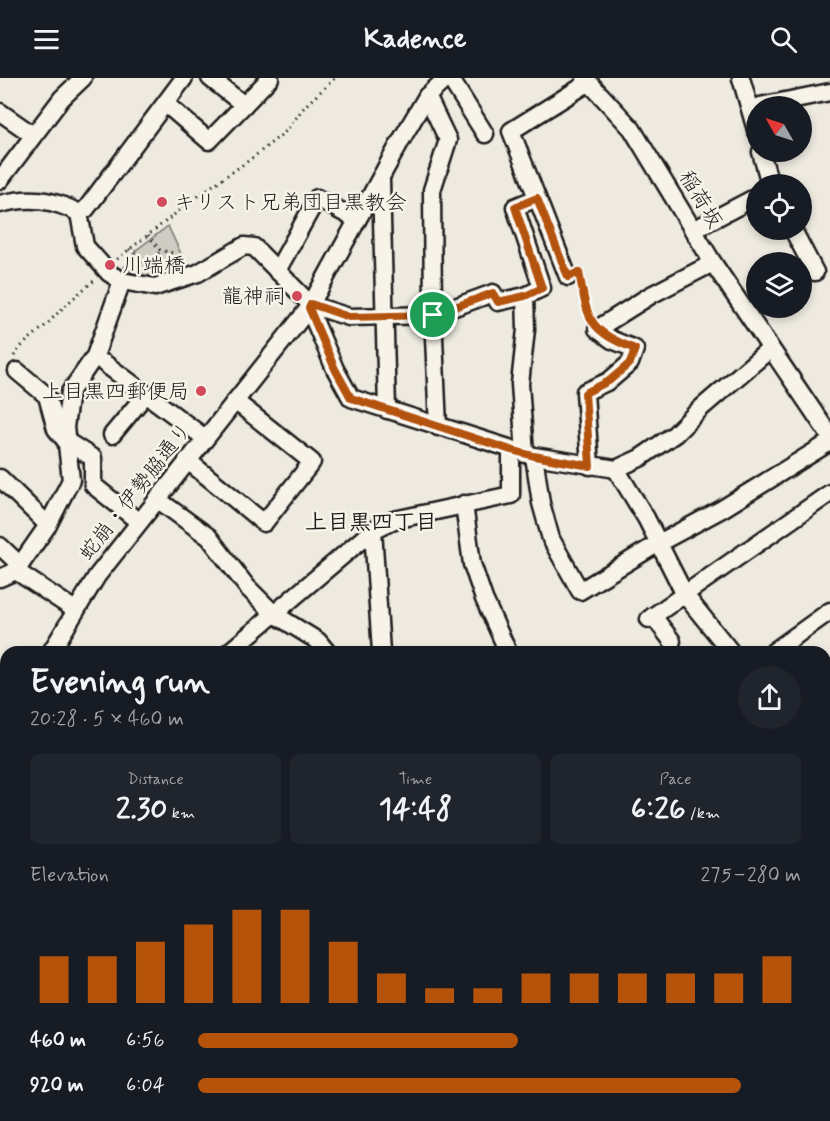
<!DOCTYPE html>
<html lang="en">
<head>
<meta charset="utf-8">
<style>
	body { margin:0; font-family:Mynerve,"Klee One",sans-serif; background:#20242c; color:#f1f3f6; height:100vh; display:flex; flex-direction:column; font-size:22px; white-space:nowrap }
	* { box-sizing:border-box; margin:0 }
	p { font-size:20px; color:#9ea1a6 }
	.icon { flex:none; width:33px; height:33px; fill:none; stroke:currentColor; stroke-width:2; stroke-linecap:round; stroke-linejoin:round }
	.map { position:relative; flex:1; overflow:hidden }
	.drawer { position:absolute; left:0px; top:568px; width:831px; height:476px; display:flex; flex-direction:column; background:#171b24; border-radius:18px 18px 0 0; box-shadow:0 3px 9px #0003 }
	.drawer>* { flex:none }
	.needle { width:39px; rotate:309deg }
	.tools { position:absolute; left:746px; top:18px; display:grid; gap:12px }
	.tools a { display:grid; place-items:center; width:66px; height:66px; border-radius:50%; background:#171b24; box-shadow:0 3px 9px #0003; font-size:30px }
	.pin { position:absolute; display:grid; place-items:center; width:51px; height:51px; color:#fff; margin:-26px; border:3px solid #fff; border-radius:50%; box-shadow:0 2px 6px #0007 }
	.round { display:grid; place-items:center; flex:none; width:63px; height:63px; border-radius:32px; background:#20242c }
	.head { display:flex; align-items:center; justify-content:space-between; height:102px; padding:0 30px }
	h1 { font-size:33px; font-weight:700; line-height:45px }
	.stats { display:grid; grid-template-columns:repeat(3,1fr); gap:9px; height:102px; padding:6px 30px }
	.stats div { display:grid; align-content:center; border-radius:9px; background:#20242c; text-align:center }
	.stats b { font-size:30px; font-weight:700 }
	.stats small { font-size:16px; font-weight:400 }
	.stats p { font-size:16px }
	.chart { height:168px; padding:12px 30px }
	.chart p { display:flex; justify-content:space-between }
	.chart svg { width:100%; height:108px; margin-top:6px; stroke:#b45309; stroke-width:6 }
	ul { padding:0 30px; list-style:none; font-size:20px }
	li { display:grid; grid-template-columns:96px 72px 1fr; align-items:center; height:45px }
	li i { height:15px; border-radius:8px; background:#b45309 }
	header { display:flex; justify-content:space-between; align-items:center; height:78px; padding:0 30px; background:#171b24; font-size:27px; font-weight:700 }
	.map>svg:first-child { display:block }
	.built { fill:#dedbd1 }
	.green { fill:#cfccc3; stroke:#767470; stroke-width:1.5 }
	.lines { fill:none; stroke-linecap:round; stroke-linejoin:round }
	.minor-casing { stroke:#1c1c1c; stroke-width:21 }
	.path { stroke:#1c1c1c; stroke-width:3; stroke-dasharray:1.5 4.5; stroke-linecap:butt }
	.minor { stroke:#f7f3e8; stroke-width:16 }
	.route-casing { stroke:#fff; stroke-width:12 }
	.route { stroke:#b45309; stroke-width:8 }
	.poi-dot { fill:#d1495b; stroke:#f7f3e8; stroke-width:2 }
	.labels { text-anchor:middle; stroke-width:5; stroke-linejoin:round; paint-order:stroke }
	.street-label { font-size:21px; fill:#1c1c1c; stroke:#f7f3e8 }
	.poi-label { font-size:21px; fill:#1c1c1c; stroke:#f7f3e8; text-anchor:start }
	.neighbourhood-label { font-size:22px; font-weight:bold; fill:#1c1c1c; stroke:#f7f3e8 }
</style>
</head>
<body>
<header><svg class="icon" aria-label="menu" viewBox="0 0 24 24"><path d="M4 6h16M4 12h16M4 18h16"/></svg>Kadence<svg class="icon" aria-label="search" viewBox="0 0 24 24"><circle cx="10" cy="10" r="6"/><path d="M15 15l6 6"/></svg></header>
<div class="map">
<svg width="830" height="1043" viewBox="0 0 830 1043">
	<rect width="100%" height="100%" fill="#eeeae0"/>
	<filter id="ink" filterUnits="userSpaceOnUse"><feTurbulence type="fractalNoise" baseFrequency=".0167" numOctaves="2"/><feDisplacementMap in="SourceGraphic" scale="12" xChannelSelector="R" yChannelSelector="G"/><feConvolveMatrix kernelMatrix="1 2 1 2 8 2 1 2 1" color-interpolation-filters="sRGB"/></filter>
	<g filter="url(#ink)">
		<path class="built" d="M825 808 830 813V1018L825 1012Z"/>
		<g class="green">
			<path d="M168 148 189 193 156 203 133 195 124 189 137 178 135 173Z"/>
			<path d="M825 893 830 899V1007L828 1009 825 1006Z"/>
		</g>
		<g class="lines">
			<defs>
				<g id="minor">
					<path d="M210 0 244 27 270 0"/>
					<path d="M450 0 485 56"/>
					<path d="M585 0 632 51 713 185 830 358"/>
					<path d="M741 0 756 52"/>
					<path d="M427 18 448 62 432 112 433 237 438 349"/>
					<path d="M166 26 209 63 244 27"/>
					<path d="M760 28 830 14"/>
					<path d="M0 34 33 57"/>
					<path d="M761 74 770 106"/>
					<path d="M0 102 62 20 83 0"/>
					<path d="M381 102 387 332"/>
					<path d="M0 126C29 118 53 121 79 135L85 168 109 195 122 203 155 209 198 195 244 168 254 169 311 227 349 239 433 237 493 215 498 224 525 218"/>
					<path d="M79 135 86 131 184 0"/>
					<path d="M693 152 756 119"/>
					<path d="M793 152 815 194"/>
					<path d="M277 193 317 120 357 142"/>
					<path d="M568 199 511 53 588 5"/>
					<path d="M309 230 335 291 351 320 534 378 616 391 640 380 675 356 700 331 770 271"/>
					<path d="M104 285 205 360"/>
					<path d="M17 293 47 318 56 351 65 362 93 380V407L139 444"/>
					<path d="M112 357 146 316"/>
					<path d="M525 376 520 306 526 251 525 218 542 210 515 129 537 120"/>
					<path d="M534 378 541 425 551 461 580 513 657 466 722 431 830 364"/>
					<path d="M187 382 264 445 312 384 235 323"/>
					<path d="M590 388 585 314 609 303 630 285 635 271 612 262 597 251 651 217 713 185"/>
					<path d="M616 391 646 440 685 517 731 574"/>
					<path d="M0 400 48 447"/>
					<path d="M157 421 209 459 247 509 274 536 318 563 327 574"/>
					<path d="M464 426 472 486 484 521 508 574"/>
					<path d="M373 452 381 574"/>
					<path d="M0 468 20 487"/>
					<path d="M16 493 48 447 71 402 65 349 70 314 95 278 122 203"/>
					<path d="M0 500 16 493 75 532"/>
					<path d="M653 538 672 563"/>
					<path d="M649 541 830 415"/>
					<path d="M51 574 97 498 309 230 404 57 427 18 447 0"/>
					<path d="M229 574 373 452 394 442 511 417V372"/>
					<path d="M773 574 830 533"/>
					<path d="M825 631H826"/>
					<path d="M0 663 6 653"/>
					<path d="M0 676 6 683"/>
					<path d="M825 768 827 771 825 774"/>
					<path d="M825 798 830 804"/>
					<path d="M0 822 6 829"/>
					<path d="M0 986 6 984"/>
					<path d="M127 1038 130 1043"/>
					<path d="M572 1038 577 1043"/>
					<path d="M236 1043 238 1038"/>
					<path d="M331 1043 333 1041 331 1038"/>
					<path d="M453 1043 460 1038"/>
					<path d="M726 1043 731 1038"/>
				</g>
			</defs>
			<use href="#minor" class="minor-casing"/>
			<g class="path">
				<path d="M148 157 160 172 173 175 180 187"/>
				<path d="M129 171 151 193"/>
				<path d="M117 181 206 112 251 81 286 53 305 28 335 0"/>
				<path d="M150 192 160 172"/>
				<path d="M582 206 588 238"/>
				<path d="M14 278C23 263 39 255 51 242 65 227 80 214 96 201"/>
				<path d="M670 1038 674 1043"/>
			</g>
			<use href="#minor" class="minor"/>
		</g>
	</g>
	<g class="lines" filter="url(#ink)">
		<defs>
			<path id="route" d="M537 120 568 199 579 194C588 242 587 252 635 271L630 285 609 303 585 315 590 388 534 378 511 372 351 320 335 291 309 230 311 226 349 239 433 237 493 215 498 224 525 218 542 210 515 129Z"/>
		</defs>
		<use href="#route" class="route-casing"/>
		<use href="#route" class="route"/>
	</g>
	<g class="poi-dot">
		<circle cx="162" cy="124" r="6"/>
		<circle cx="110" cy="187" r="6"/>
		<circle cx="297" cy="218" r="6"/>
		<circle cx="201" cy="313" r="6"/>
	</g>
	<g class="labels">
		<g class="street-label">
			<text transform="translate(701 121) rotate(59)" y="7">稲荷坂</text>
			<text transform="translate(135 413) rotate(-52)" y="7">蛇崩・伊勢脇通り</text>
		</g>
		<g class="poi-label">
			<text x="174" y="131">キリスト兄弟団目黒教会</text>
			<text x="122" y="194">川端橋</text>
			<text x="285" y="225" text-anchor="end">龍神祠</text>
			<text x="189" y="320" text-anchor="end">上目黒四郵便局</text>
		</g>
		<g class="neighbourhood-label">
			<text x="371" y="451">上目黒四丁目</text>
		</g>
	</g>
</svg>
<div class="tools">
<a><svg class="needle" viewBox="-14 -14 28 28"><path d="M0-13l5 13h-10z" fill="#e53935"/><path d="M0 13l5-13h-10z" fill="#9ea1a6"/></svg></a>
<a><svg class="icon" aria-label="locate" viewBox="0 0 24 24"><circle cx="12" cy="12" r="6"/><path d="M12 2v4M12 18v4M2 12h4M18 12h4"/></svg></a>
<a><svg class="icon" aria-label="layers" viewBox="0 0 24 24"><path d="M12 4l9 5-9 5-9-5zM3 14l9 5 9-5"/></svg></a>
</div>
<div class="pin" style="left:433px;top:237px;background:#1e9e55"><svg class="icon" aria-label="arrive" viewBox="0 0 24 24"><path d="M6 21V4h12l-3 4 3 4H6"/></svg></div>
<section class="drawer">
<div class="head"><div><h1>Evening run</h1><p>20:28 · 5 × 460 m</p></div><a class="round"><svg class="icon" aria-label="share" viewBox="0 0 24 24"><path d="M12 15V3M7 8l5-5 5 5M5 13v7h14v-7"/></svg></a></div>
<div class="stats">
<div><p>Distance</p><b>2.30<small> km</small></b></div>
<div><p>Time</p><b>14:48</b></div>
<div><p>Pace</p><b>6:26<small> /km</small></b></div>
</div>
<div class="chart"><p><span>Elevation</span>275–280 m</p>
<svg viewBox="0 0 160 44" preserveAspectRatio="none"><path d="M5 44V25M15 44V25M25 44V19M35 44V12M45 44V6M55 44V6M65 44V19M75 44V32M85 44V38M95 44V38M105 44V32M115 44V32M125 44V32M135 44V32M145 44V32M155 44V25"/></svg>
</div>
<ul>
<li><b>460 m</b>6:56<i style="width:53%"></i></li>
<li><b>920 m</b>6:04<i style="width:90%"></i></li>
</ul>
</section>
</div>
</body>
</html>
